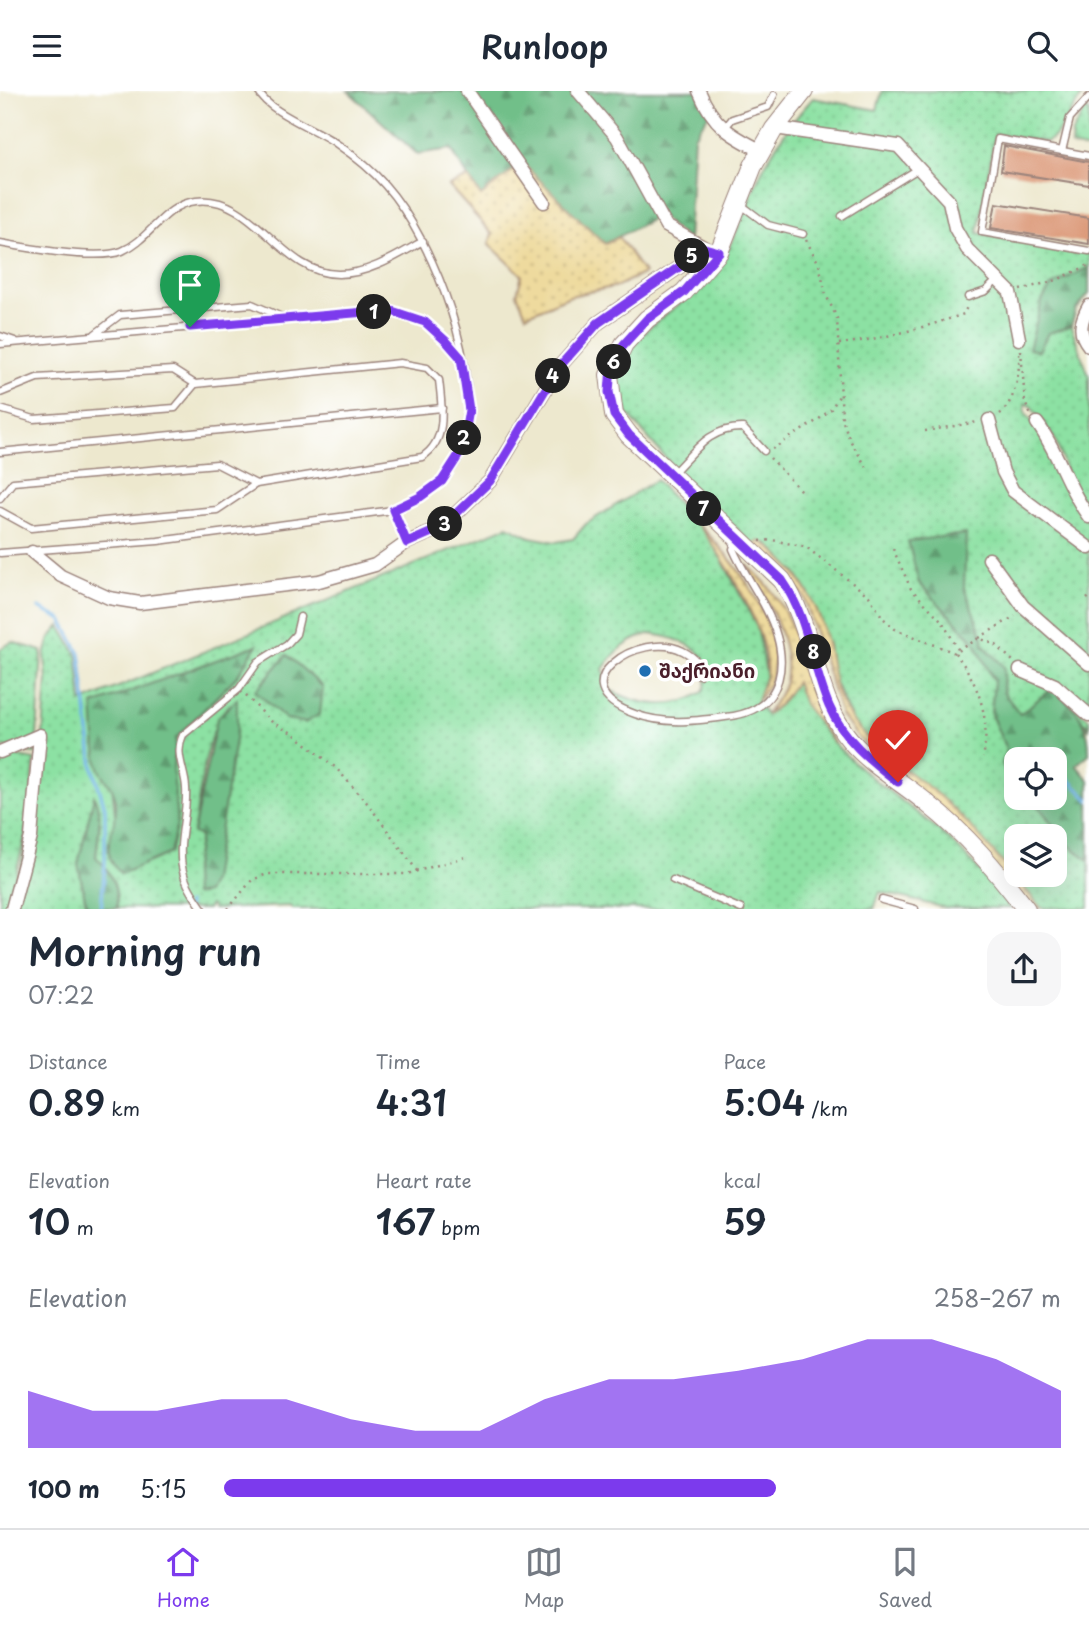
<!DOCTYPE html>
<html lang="en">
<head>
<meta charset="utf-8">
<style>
	body { margin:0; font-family:"Playpen Sans","Noto Sans Georgian",sans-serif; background:#f6f6f7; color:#1f2937; height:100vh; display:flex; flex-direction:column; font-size:26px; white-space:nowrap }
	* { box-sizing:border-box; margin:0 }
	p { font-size:23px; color:#747a83 }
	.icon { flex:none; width:38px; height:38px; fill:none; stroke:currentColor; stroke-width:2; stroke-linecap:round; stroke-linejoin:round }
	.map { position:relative; height:818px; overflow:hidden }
	.drawer { display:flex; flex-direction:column; background:#fff; flex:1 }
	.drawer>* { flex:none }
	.controls { position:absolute; left:1004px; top:656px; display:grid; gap:14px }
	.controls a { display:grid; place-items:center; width:63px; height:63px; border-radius:14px; background:#fff; box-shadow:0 7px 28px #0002; font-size:35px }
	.pin { position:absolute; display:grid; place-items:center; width:60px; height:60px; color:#fff; margin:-72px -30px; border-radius:50% 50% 50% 0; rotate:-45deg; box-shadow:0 0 7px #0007 }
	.pin .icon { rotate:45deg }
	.km { position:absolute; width:35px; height:35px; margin:-18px; border-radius:50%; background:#222; color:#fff; font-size:19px; line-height:35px; text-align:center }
	.round { display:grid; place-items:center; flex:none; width:74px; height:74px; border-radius:21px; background:#f6f6f7 }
	.summary { display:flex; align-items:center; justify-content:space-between; height:119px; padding:0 28px }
	h1 { font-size:38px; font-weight:600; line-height:52px }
	.metrics { display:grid; grid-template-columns:repeat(3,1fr); gap:10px; height:119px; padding:7px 28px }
	.metrics div { display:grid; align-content:center }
	.metrics b { font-size:35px; font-weight:600 }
	.metrics small { font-size:19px; font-weight:400 }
	.metrics p { font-size:19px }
	.chart { height:196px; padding:14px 28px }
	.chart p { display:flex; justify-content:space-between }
	.chart svg { width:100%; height:126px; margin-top:7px; fill:#7c3aed; opacity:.7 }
	ul { padding:0 28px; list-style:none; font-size:23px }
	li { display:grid; grid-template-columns:112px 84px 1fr; align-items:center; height:52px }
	li i { height:18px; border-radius:9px; background:#7c3aed }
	header { display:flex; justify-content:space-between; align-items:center; height:91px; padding:0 28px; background:#fff; font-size:32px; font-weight:600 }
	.menu { display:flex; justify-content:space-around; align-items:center; height:98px; border-top:2px solid #e0e1e3; background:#fff; font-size:19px; color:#747a83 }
	.menu a { display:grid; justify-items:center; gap:4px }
	.menu .current { color:#7c3aed }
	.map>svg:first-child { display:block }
	.green { fill:url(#green-dots); stroke:#6b8067; stroke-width:2; fill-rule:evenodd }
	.forest { fill:url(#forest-firs); stroke:#5e6f5a; stroke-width:2 }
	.sand { fill:url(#sand-dots); stroke:#9c7c64; stroke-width:2 }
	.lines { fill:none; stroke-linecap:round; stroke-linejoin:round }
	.stream { stroke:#6fb4e5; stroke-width:3.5 }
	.building { fill:#dc9a79 }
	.lane-casing { stroke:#9c847c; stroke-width:9 }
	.street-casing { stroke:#9c847c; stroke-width:15 }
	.secondary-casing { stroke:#9c847c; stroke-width:20 }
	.path { stroke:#9c847c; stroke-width:2.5; stroke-dasharray:2 5; stroke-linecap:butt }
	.lane { stroke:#fff; stroke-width:6 }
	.street { stroke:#fff; stroke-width:12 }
	.secondary { stroke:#fff; stroke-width:18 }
	.route-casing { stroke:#fff; stroke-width:14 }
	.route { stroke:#7c3aed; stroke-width:9 }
	.poi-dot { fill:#1f6fb2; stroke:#fff; stroke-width:2.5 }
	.labels { text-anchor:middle; stroke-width:7; stroke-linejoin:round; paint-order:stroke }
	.poi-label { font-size:19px; font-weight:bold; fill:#4a1f2b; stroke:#fff; text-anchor:start }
</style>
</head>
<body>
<header><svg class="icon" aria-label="menu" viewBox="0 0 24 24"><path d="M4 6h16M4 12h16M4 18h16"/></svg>Runloop<svg class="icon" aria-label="search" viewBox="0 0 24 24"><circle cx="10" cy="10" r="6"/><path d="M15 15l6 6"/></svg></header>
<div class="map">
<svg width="1089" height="818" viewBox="0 0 1089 818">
	<defs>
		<pattern id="green-dots" width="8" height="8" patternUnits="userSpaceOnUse" patternTransform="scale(1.75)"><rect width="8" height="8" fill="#8ce1a3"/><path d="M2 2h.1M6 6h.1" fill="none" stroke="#7ac18c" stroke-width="1.8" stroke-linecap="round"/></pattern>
		<pattern id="forest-firs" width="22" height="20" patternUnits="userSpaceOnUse" patternTransform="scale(1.75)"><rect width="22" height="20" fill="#71bf89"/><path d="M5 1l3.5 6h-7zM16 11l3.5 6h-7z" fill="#5f9b70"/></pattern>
		<pattern id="sand-dots" width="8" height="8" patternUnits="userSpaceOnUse" patternTransform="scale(1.75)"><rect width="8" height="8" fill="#eeda9e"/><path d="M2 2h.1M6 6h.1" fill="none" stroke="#cebb88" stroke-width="1.8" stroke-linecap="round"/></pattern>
	</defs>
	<rect width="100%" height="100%" fill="#fff"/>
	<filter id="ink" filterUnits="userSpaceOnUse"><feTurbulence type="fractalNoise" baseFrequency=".0143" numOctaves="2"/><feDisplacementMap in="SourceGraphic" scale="14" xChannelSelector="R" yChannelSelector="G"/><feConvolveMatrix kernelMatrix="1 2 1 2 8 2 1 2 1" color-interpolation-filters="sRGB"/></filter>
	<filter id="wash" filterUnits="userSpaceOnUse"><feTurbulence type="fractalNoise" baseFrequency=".00686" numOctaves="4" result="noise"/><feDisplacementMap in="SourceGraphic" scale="28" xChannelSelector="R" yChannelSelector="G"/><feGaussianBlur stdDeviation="1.57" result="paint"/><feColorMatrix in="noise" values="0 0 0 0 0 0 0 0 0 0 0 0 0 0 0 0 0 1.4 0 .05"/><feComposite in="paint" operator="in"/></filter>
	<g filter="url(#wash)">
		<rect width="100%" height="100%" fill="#ede8ce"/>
		<g class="green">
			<path d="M882 0H1085L1056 44 1047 51 995 43 978 142 1089 162V176L1051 195 1048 242 1071 235 1089 285V422L1070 391 1055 348 1030 314 1025 313V321L1043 346 1069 403 1089 433V453L1077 452 1089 463V621L1054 596 1089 628V639L1086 632 1020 623 1003 601 1004 576 983 553 964 497 919 492 975 551 994 591 991 623 1006 658 1002 673 1017 699V707H1033L1066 752 1089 769V817H1041L997 765 944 710 904 680 855 636 832 585 828 553 808 501 796 482 767 452 754 454 681 385 619 313C603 250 675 225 709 187 738 154 745 109 766 72 779 49 795 26 813 7L877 19ZM1017 746H1055V784H1017Z"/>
			<path d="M1086 17 1089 22V59L1071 55 1072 42Z"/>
			<path d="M656 389 711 448 757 536 766 583 757 610 766 624 780 613 796 590C818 659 890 697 942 742 968 765 989 791 1011 817H945L880 801 874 818H293L290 815 213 818 210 814 207 818 117 817C118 796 111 780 96 767 98 745 104 726 94 707L78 773 87 817 14 818 42 657 47 589 45 564 50 547 60 535 77 564 82 611 508 435 530 446 556 451 573 448 586 433ZM649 543C683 547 720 561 703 601 673 620 641 615 610 599L603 578C615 560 628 549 649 543ZM238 584 176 647 173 678 177 733 115 723 112 694 100 678ZM228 615 193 782 200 744 193 742C200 707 204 641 228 615Z"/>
			<path d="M12 551 42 560 36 663 4 656 0 659V558Z"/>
			<path d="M5 663 35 669 27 736 8 817 0 818V667Z"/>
		</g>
		<g class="forest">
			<path d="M348 0H699L709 23 694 45 688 149 659 124 605 153 582 133 480 105 451 58 417 63Z"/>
			<path d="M1089 176V203L1076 219 1071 235 1048 242 1039 260 1029 258 1042 210 1051 195Z"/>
			<path d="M966 443 964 497 983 546V553L1004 576 1003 601 1020 623 1052 597C1077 622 1089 625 1089 663L1076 674 1089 689V769L1066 752 1033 707H1055V668H1017V699H1014L1002 673 1006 658 991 623 994 591 975 551 919 492 908 450Z"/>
			<path d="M257 554 238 584 176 647 173 678 177 733 170 762 121 783C95 757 118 741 116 712 115 696 105 691 100 679 94 664 95 631 93 614Z"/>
			<path d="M287 564 323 596 320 623 305 632 286 628 255 600Z"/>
			<path d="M237 608V637L212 790 206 802 194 804 193 782 200 745 193 742 217 627Z"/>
			<path d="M94 705C103 726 98 744 96 766 111 780 118 796 117 817H87L78 773Z"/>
		</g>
		<g class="sand">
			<path d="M522 72 605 153 619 146 644 182 618 195 570 205 526 224 517 203 522 184 489 153 492 143 449 95 468 86 481 105Z"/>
			<path d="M694 430C735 466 807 558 757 610 759 602 764 593 766 585 771 544 721 458 694 430Z"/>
			<path d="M759 450C769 453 775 461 783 469 805 491 821 521 827 552 832 571 832 590 840 608 861 655 909 677 945 710 980 743 1010 781 1041 817H1028L859 647 841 624 804 505 754 454Z"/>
			<path d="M746 473C802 518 804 589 834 652L804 613 796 591 780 613 766 624C773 614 782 603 785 591 793 551 766 505 746 473Z"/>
		</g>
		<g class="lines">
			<g class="stream">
				<path d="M39 517 62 529 80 563 93 676 105 717V773L101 818"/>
				<path d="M1058 677 1089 709"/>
				<path d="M187 818 188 812"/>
			</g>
		</g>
		<g id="blocks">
			<g class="building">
				<path d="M1004 55 1089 71V94L1001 80Z"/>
				<path d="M996 112 1089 127V153L991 137Z"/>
			</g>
		</g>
	</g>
	<g filter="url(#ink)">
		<use href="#blocks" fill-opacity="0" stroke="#9c847c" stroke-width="2"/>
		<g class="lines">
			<defs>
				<g id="lane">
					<path d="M258 0C269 22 316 38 337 53 353 64 372 79 385 94 434 149 485 285 463 357 452 389 422 406 393 419"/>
					<path d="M724 38 732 28 768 16 774 4"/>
					<path d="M1062 60 1070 27 1089 6"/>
					<path d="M1089 65 998 48 982 141 1089 160"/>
					<path d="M740 113 768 134 803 143"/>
					<path d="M842 125 918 78"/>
					<path d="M0 152C27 157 98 170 122 160 151 148 163 114 196 110 255 103 281 184 339 183 369 183 398 164 423 150"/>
					<path d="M968 206 986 200 996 190"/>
					<path d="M95 243 120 224 252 213 284 227"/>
					<path d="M0 245 15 250"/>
					<path d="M0 253 389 219 425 231 460 266"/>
					<path d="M0 302 37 287 173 279 195 293 400 272 427 277 439 289C442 316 448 350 422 366L256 393"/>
					<path d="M0 318 34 328 175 317 195 293"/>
					<path d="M0 361 442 317"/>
					<path d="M673 382C695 360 710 336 743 337L764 360"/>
					<path d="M0 407 13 391 217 373 256 393 217 419 31 437 0 420"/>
					<path d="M0 462 158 450 393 419 406 452"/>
					<path d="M699 584 700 573C695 568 689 563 683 560 641 537 554 595 635 623 665 634 694 630 725 626 788 620 791 567 766 518 756 498 742 479 733 458L736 449"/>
					<path d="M673 789 741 818"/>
					<path d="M882 809 915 818"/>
					<path d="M203 818C196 808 187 796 184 784 175 756 188 725 186 697 185 678 174 663 183 644L239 598 258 571 287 553 296 543 300 526"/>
				</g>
				<g id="street">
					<path d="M467 0 544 111"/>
					<path d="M578 0 617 46 666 135 707 158"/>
					<path d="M699 0C713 34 730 44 762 60"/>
					<path d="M775 37 898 55 949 110 955 137 967 158 1010 201 1019 248"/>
					<path d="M1089 215C1081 229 1077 241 1089 255"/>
					<path d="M989 329 1003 381 1013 400 1089 457"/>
					<path d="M1037 332C1059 362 1067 397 1089 426"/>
					<path d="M32 461 61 485 109 507 140 512 319 490 375 474 406 452 441 437 490 390 559 276 598 232 685 172 701 157"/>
					<path d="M989 468 1023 515 1089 573"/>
					<path d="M1020 579 1055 594 1089 624"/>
					<path d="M0 661 40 644 31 746 12 818"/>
				</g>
				<path id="secondary" d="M804 0 774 38 753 75 719 161 684 201 647 228 624 253 609 284 614 324 629 344 782 489C815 538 813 605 850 649 872 675 902 691 928 713 966 743 996 779 1026 818"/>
			</defs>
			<use href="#lane" class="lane-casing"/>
			<use href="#street" class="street-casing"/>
			<use href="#secondary" class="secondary-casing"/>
			<g class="path">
				<path d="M806 149 819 173 826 204 837 227 842 328 850 349 867 377"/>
				<path d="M1020 199 1057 189 1089 174"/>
				<path d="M839 253C882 248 923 237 964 223L968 213"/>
				<path d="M1021 259 1025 312 1031 324"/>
				<path d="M1000 323C1017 308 1020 280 1019 258"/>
				<path d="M925 340 978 331"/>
				<path d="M772 358 818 329 831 318 839 305"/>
				<path d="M770 367 802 401"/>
				<path d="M760 450 772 449 806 456 869 505 883 527 895 538 955 562 979 547 996 554 1014 571"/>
				<path d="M893 458 911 498 942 530 959 560"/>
				<path d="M1087 508 1089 506"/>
				<path d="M979 547 1015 525"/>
				<path d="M955 562C979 592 991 628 983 667"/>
				<path d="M246 605 273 632 294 643 336 677 368 713 418 781"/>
				<path d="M228 818 252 789 267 783H407L469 765"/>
			</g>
			<use href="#lane" class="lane"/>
			<use href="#street" class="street"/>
			<use href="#secondary" class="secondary"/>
		</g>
	</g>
	<g class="lines" filter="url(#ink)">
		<defs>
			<path id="route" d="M190 236 389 219 425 231 447 251 461 267 469 319 462 359 442 390 420 406 393 419 407 452 441 437 490 390 559 276 598 232 685 172 701 156 719 161 684 201 647 228 624 253 611 276 609 301 614 324 629 344 782 489C809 528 811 573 829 615 843 648 871 670 898 691"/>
		</defs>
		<use href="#route" class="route-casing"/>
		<use href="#route" class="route"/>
	</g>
	<circle class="poi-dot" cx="645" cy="580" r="7"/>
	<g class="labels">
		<g class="poi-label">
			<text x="659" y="587">შაქრიანი</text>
		</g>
	</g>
</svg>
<div class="controls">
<a><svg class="icon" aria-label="locate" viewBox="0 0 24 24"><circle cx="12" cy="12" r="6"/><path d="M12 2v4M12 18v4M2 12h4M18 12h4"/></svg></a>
<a><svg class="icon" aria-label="layers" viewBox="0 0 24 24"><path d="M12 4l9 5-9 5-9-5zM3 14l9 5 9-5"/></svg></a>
</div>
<div class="pin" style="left:190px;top:236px;background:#1e9e55"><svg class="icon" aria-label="arrive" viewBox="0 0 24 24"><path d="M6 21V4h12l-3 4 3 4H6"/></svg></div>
<div class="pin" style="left:898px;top:691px;background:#d93025"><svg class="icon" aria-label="check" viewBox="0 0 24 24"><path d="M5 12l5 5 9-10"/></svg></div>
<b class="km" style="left:374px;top:221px">1</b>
<b class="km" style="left:464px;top:347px">2</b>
<b class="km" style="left:445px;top:433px">3</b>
<b class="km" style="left:553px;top:285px">4</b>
<b class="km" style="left:692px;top:165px">5</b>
<b class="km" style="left:614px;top:271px">6</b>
<b class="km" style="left:704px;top:418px">7</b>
<b class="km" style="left:814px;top:561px">8</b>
</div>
<section class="drawer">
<div class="summary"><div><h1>Morning run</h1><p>07:22</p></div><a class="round"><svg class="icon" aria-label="share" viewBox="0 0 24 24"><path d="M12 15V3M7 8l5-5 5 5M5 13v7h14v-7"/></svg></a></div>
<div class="metrics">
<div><p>Distance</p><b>0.89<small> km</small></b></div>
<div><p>Time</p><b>4:31</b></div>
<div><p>Pace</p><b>5:04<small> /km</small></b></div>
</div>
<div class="metrics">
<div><p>Elevation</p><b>10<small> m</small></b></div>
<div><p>Heart rate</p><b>167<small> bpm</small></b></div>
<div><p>kcal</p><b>59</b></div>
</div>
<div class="chart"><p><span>Elevation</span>258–267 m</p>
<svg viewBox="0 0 160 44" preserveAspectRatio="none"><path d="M0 44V24L10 31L20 31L30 27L40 27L50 34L60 38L70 38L80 27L90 20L100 20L110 17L120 13L130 6L140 6L150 13L160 24V44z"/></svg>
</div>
<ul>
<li><b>100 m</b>5:15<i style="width:66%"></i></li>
</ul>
</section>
<nav class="menu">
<a class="current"><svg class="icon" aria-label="home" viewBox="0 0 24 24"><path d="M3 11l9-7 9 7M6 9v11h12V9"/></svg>Home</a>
<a><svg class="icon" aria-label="map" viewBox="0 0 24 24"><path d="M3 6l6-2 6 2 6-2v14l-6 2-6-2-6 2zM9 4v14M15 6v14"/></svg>Map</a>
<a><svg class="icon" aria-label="saved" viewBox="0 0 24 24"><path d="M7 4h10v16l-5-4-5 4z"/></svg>Saved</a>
</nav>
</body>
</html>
